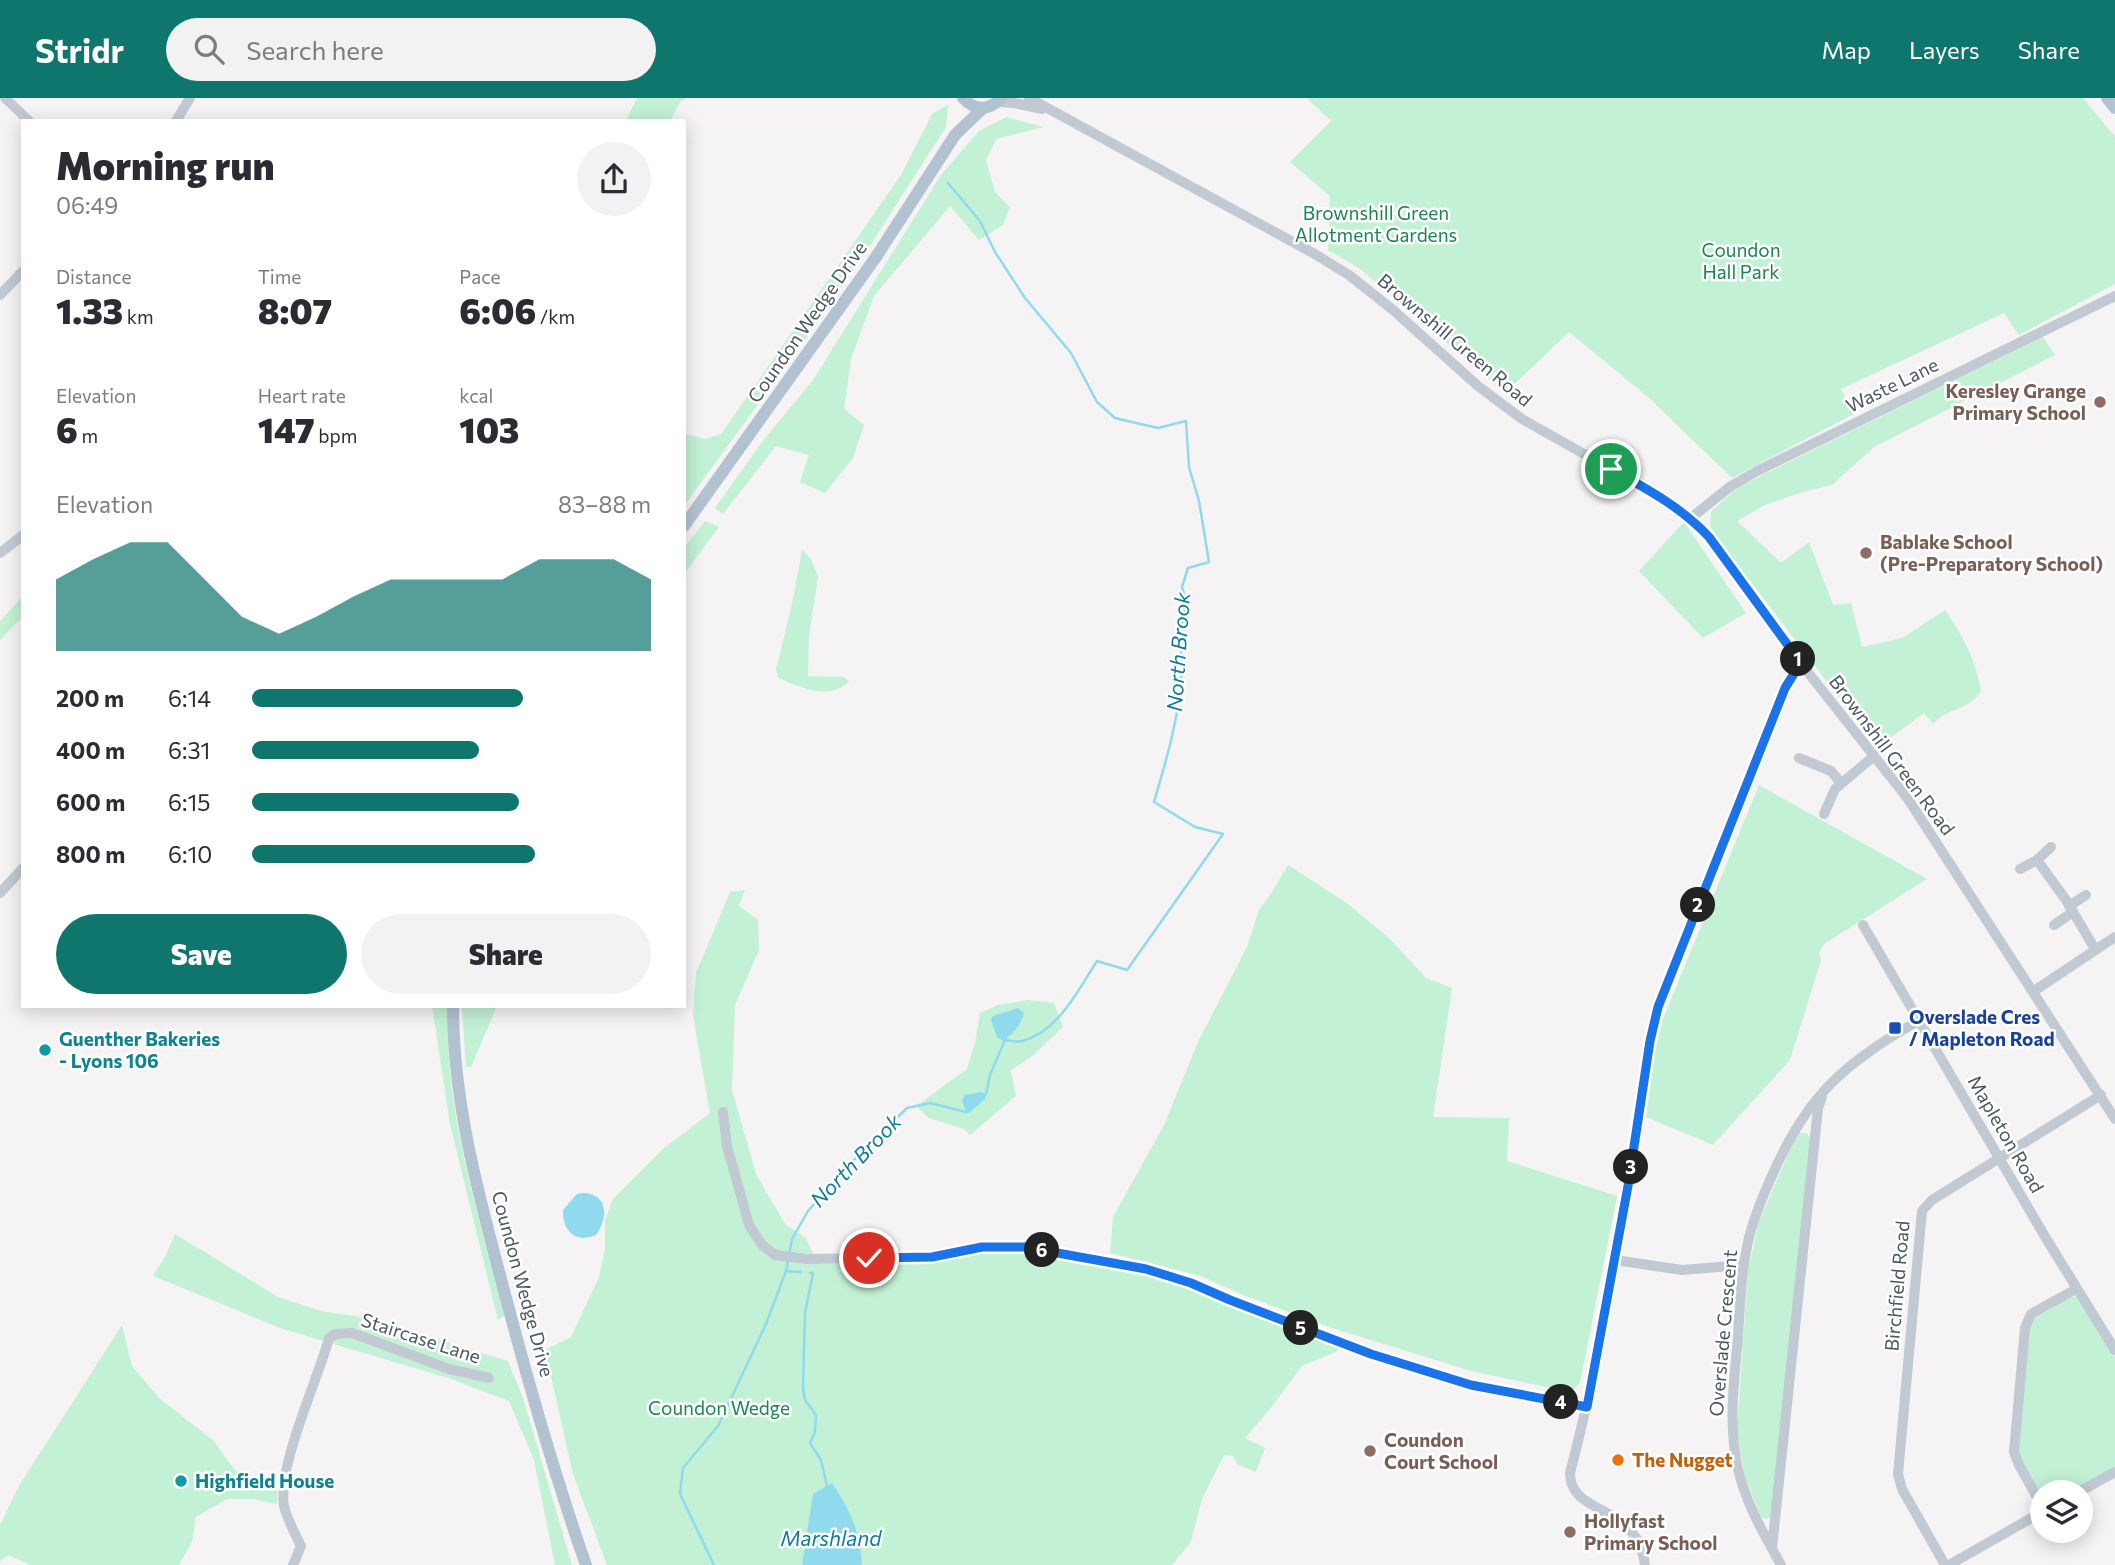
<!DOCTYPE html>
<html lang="en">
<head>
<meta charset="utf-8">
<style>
	body { margin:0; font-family:Commissioner,sans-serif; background:#f2f2f3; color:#2b2b33; height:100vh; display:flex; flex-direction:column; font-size:26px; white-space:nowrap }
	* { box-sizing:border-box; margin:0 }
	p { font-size:23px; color:#7c7c81 }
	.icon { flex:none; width:38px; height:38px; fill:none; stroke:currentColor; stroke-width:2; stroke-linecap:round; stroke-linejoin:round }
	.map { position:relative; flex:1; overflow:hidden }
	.side { position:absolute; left:21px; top:21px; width:665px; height:889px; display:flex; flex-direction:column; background:#fff; border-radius:0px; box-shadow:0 4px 18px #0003 }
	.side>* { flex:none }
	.controls { position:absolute; left:2030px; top:1382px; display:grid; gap:14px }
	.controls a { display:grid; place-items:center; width:63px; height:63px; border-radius:50%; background:#fff; box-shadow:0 4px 18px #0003; font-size:35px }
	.pin { position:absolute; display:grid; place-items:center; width:60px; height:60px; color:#fff; margin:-30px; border:4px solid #fff; border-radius:50%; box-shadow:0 2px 7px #0007 }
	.km { position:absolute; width:35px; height:35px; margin:-18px; border-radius:50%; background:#222; color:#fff; font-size:19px; line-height:35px; text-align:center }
	.round { display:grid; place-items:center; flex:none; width:74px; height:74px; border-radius:37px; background:#f2f2f3 }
	.head { display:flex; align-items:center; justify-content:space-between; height:119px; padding:0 35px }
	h1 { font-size:38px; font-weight:800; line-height:52px }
	.metrics { display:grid; grid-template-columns:repeat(3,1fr); gap:10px; height:119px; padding:7px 35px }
	.metrics div { display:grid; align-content:center }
	.metrics b { font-size:35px; font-weight:800 }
	.metrics small { font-size:19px; font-weight:400 }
	.metrics p { font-size:19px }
	.chart { height:196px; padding:14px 35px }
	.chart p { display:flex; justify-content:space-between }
	.chart svg { width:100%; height:126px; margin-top:7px; fill:#0f766e; opacity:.7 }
	.primary-button { display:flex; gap:14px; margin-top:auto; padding:14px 35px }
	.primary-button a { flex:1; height:80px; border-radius:42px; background:#0f766e; color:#fff; font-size:28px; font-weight:800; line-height:80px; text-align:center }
	.primary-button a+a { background:#f2f2f3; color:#2b2b33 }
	ul { padding:0 35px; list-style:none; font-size:23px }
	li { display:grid; grid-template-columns:112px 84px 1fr; align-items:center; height:52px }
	li i { height:18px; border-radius:9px; background:#0f766e }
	header { display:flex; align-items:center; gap:42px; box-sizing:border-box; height:98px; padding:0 35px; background:#0f766e; color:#fff }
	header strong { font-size:33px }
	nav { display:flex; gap:38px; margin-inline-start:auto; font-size:24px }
	.search { width:490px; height:63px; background:#f2f2f3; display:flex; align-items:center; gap:18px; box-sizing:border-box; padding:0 24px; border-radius:38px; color:#7c7c81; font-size:26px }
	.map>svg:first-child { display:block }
	.green { fill:#c3f1d5 }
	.water { fill:#90daee }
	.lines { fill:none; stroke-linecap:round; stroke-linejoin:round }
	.stream { stroke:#90daee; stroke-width:2.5 }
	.minor { stroke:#c1cad2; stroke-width:10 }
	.major { stroke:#b3c2d1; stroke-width:12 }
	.route-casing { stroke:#fff; stroke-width:14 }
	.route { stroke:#1a73e8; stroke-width:9 }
	.education-dot { fill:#8d6e63; stroke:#fff; stroke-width:2.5 }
	.transit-dot { fill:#1a4fb4; stroke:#fff; stroke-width:2.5 }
	.culture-dot { fill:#0f9aa8; stroke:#fff; stroke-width:2.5 }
	.food-dot { fill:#e8710a; stroke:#fff; stroke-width:2.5 }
	.labels { text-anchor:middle; stroke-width:5; stroke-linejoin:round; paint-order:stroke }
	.park-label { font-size:19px; fill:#17864f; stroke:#fff }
	.street-label { font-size:19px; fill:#4a5661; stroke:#fff }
	.education-label { font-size:19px; font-weight:bold; fill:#785e54; stroke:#fff; text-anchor:start }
	.transit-label { font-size:19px; font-weight:bold; fill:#164399; stroke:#fff; text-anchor:start }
	.culture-label { font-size:19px; font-weight:bold; fill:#0d838f; stroke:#fff; text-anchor:start }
	.food-label { font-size:19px; font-weight:bold; fill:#c56008; stroke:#fff; text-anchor:start }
	.water-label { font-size:21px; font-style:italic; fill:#0c7c9b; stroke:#fff }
</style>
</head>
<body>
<header>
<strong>Stridr</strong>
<div class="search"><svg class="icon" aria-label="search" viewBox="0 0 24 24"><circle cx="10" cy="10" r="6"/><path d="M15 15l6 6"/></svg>Search here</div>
<nav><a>Map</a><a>Layers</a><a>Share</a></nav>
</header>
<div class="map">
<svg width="2115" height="1467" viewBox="0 0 2115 1467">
	<rect width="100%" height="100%" fill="#f5f3f3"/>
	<g class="green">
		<path d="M637 0H687L680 4 670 23H626Z"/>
		<path d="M1307 0H2083L2115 39V186L2019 237 2004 215 1841 291 1854 316 1732 380 1649 300 1569 234 1505 295 1359 170 1328 152 1330 98 1290 64 1331 23Z"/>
		<path d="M948 7 946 29 873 143 807 239 684 408V336L706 341 721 336 901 77 932 16Z"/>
		<path d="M1006 19 1044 29 996 41 986 62 995 94 1010 109 1003 127 979 142 950 108 874 198 851 261 844 311 864 327 853 360 825 395 800 384 809 357 776 348 723 416 715 410 762 344 813 282 941 77 979 33Z"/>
		<path d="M2043 239 2055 257 1874 349 1832 387 1803 394 1765 407 1737 423 1781 465 1809 444 1833 507 1851 505 1862 549 1902 540 1945 512C1963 538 1976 562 1981 593 1968 614 1949 608 1933 626L1924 615 1886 643 1873 644 1719 442 1710 428 1711 414 1738 389Z"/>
		<path d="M705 423 719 429 684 476V450Z"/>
		<path d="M1684 424 1746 515 1703 540 1639 473Z"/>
		<path d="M802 452 811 461 818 478 809 538 808 578 844 579 849 583C831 603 800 590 779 580L776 572 792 506Z"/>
		<path d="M23 498V518L0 542V523Z"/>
		<path d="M1759 687 1927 781 1824 846 1819 856 1821 862 1790 962 1713 1047 1646 1019 1655 952 1663 921Z"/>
		<path d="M1288 767 1348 806 1389 840 1426 880 1452 890 1433 1019 1509 1020 1507 1063 1617 1098 1580 1285 1570 1294 1471 1273 1329 1229 1243 1197 1201 1178 1110 1155 1113 1119 1164 1027 1198 944 1247 849 1259 812 1272 794Z"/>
		<path d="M745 792 739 808 758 822 759 852 735 907 732 992 756 1076 785 1126 806 1140 818 1166 933 1164 983 1154H1024L1145 1176 1189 1190 1226 1207 1340 1249 1336 1254 1302 1268 1271 1310 1245 1340 1265 1350 1256 1374 1237 1366 1233 1358 1224 1357 1202 1401 1191 1444 1172 1467H607L573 1376 545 1252 571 1239 599 1179 605 1152V1122L613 1101 663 1051 710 1015 693 918 696 875 730 794Z"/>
		<path d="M1028 902 1054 905 1063 929 1031 959 1011 972 1016 998 970 1037 964 1031 929 1020 916 1008 967 971 975 945 980 915 998 907Z"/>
		<path d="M432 908H448C444 1014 478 1115 505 1217L498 1222 450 1026Z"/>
		<path d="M462 908H497L471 969H466Z"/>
		<path d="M1797 1035H1806L1811 1040 1771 1419 1766 1421 1761 1419 1745 1379 1737 1333 1748 1173 1759 1124Z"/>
		<path d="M175 1136 278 1199 321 1213 367 1220 508 1263 523 1300 572 1467H555L534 1362 509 1303 448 1280 283 1231 153 1178 165 1159Z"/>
		<path d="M2070 1199H2077L2082 1203 2115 1259V1370L2070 1395H2042V1399L2022 1364 2018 1353 2030 1223Z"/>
		<path d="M122 1227 132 1268 159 1300 214 1343 234 1371 250 1386 277 1390V1406L253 1401H227L196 1419 192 1444 179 1467H30L9 1457 0 1463V1427L19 1388Z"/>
	</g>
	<g class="water">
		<path d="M1018 910 1024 915C1021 927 1013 936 1003 943L997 939 991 922 993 918Z"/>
		<path d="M981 994 986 996 985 1001 969 1015 966 1014 962 1002 965 997Z"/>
		<path d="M584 1095C609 1097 608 1120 596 1137 575 1146 562 1132 563 1112L577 1096Z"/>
		<path d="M832 1385C851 1413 860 1434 862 1467H802L813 1396Z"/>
	</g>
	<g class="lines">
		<g class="stream">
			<path d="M948 85 980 123 995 154 1025 200 1071 255 1097 304 1115 320 1136 325 1158 330 1186 323 1189 369 1199 403 1209 464 1188 470 1182 489C1189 507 1182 519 1181 537 1180 548 1182 559 1182 570 1180 616 1167 660 1154 704L1195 729 1223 736 1127 872 1097 863C1079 891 1058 934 1022 943 1017 944 1010 943 1005 942L990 977 986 996"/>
			<path d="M786 1173 801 1174"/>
			<path d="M810 1175H813L805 1215 803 1289 805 1302 816 1317 815 1334 810 1345 821 1362 827 1388"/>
			<path d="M714 1467 680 1396 683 1370 718 1328 766 1226 786 1173 792 1141 808 1113 855 1061 907 1010 930 1005 966 1014"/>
		</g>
		<g class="minor">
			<path d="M5 0 29 23"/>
			<path d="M1029 0 1313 155 1349 177 1393 212 1478 288 1522 321 1669 404 1691 420 1709 439 1803 568 1908 701 2115 1021"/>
			<path d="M998 4 1014 5 1042 11"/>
			<path d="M176 23 190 0"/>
			<path d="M0 197 23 173"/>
			<path d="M1691 420 1731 388 1757 373 2115 198"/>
			<path d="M0 455 23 437"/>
			<path d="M1799 660 1831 673 1841 685"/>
			<path d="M1824 716 1835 691 1874 658"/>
			<path d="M2037 762 2066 802 2095 851"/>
			<path d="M2020 771 2037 762 2051 749"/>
			<path d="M0 795 23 770"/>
			<path d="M2069 808 2086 797"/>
			<path d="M1863 827 2047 1142 2115 1252"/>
			<path d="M2054 827 2073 814"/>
			<path d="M2034 893 2115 839"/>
			<path d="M723 1014 727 1048 749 1127 762 1147 775 1157 807 1161 932 1159 982 1149H1024L1146 1171 1191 1185 1230 1202 1371 1256 1471 1287 1587 1309"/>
			<path d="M1615 1162 1682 1172 1744 1167"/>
			<path d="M2077 1395 2115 1374"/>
			<path d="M2042 1408 2019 1367 2014 1354 2025 1230 2031 1216 2076 1191"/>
			<path d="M1772 1450 1818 1010 1822 999"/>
			<path d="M293 1467 301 1448C295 1436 287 1421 284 1408 277 1368 318 1282 329 1240L335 1236 352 1235 449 1271 489 1280"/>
			<path d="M1645 1467C1638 1404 1570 1419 1570 1375 1597 1272 1615 1166 1632 1061 1641 1011 1646 959 1658 909L1785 590 1795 574 1803 568"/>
			<path d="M1781 1467C1764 1436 1746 1406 1738 1371 1728 1327 1734 1283 1738 1239 1740 1208 1741 1175 1748 1144 1753 1122 1762 1100 1771 1080 1806 998 1844 965 1920 922"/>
			<path d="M1945 1467 1902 1391 1898 1376 1922 1113 1932 1102 2101 997"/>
			<path d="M1949 1467 2042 1414"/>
		</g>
		<g class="major">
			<path d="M963 0C975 13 989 13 1001 0"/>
			<path d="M2107 0 2115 10"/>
			<path d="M684 428 876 159 955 37 983 10"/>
			<path d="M453 908C453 1002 477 1091 501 1181 526 1277 553 1373 586 1467"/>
		</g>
	</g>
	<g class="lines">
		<defs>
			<path id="route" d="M869 1160 932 1159 982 1149H1024L1146 1171 1191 1185 1230 1202 1371 1256 1471 1287 1587 1309 1628 1088 1650 943 1658 909 1785 590 1795 574 1803 568 1709 439C1681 409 1647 391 1611 371"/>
		</defs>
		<use href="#route" class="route-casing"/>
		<use href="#route" class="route"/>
	</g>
	<g class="education-dot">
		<circle cx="2100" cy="304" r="7"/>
		<circle cx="1866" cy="455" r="7"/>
		<circle cx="1370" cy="1353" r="7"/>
		<circle cx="1570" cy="1434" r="7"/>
	</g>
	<rect class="transit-dot" x="1888" y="923" width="14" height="14" rx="3.5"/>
	<g class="culture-dot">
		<circle cx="45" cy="952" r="7"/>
		<circle cx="181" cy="1383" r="7"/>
	</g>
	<circle class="food-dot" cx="1618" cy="1362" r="7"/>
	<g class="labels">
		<g class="park-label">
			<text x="1376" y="122">Brownshill Green<tspan x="1376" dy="22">Allotment Gardens</tspan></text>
			<text x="1741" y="159">Coundon<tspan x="1741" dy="22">Hall Park</tspan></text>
			<text x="719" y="1317">Coundon Wedge</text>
		</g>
		<g class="street-label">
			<text transform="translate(807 224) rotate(-55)" y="7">Coundon Wedge Drive</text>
			<text transform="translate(1455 242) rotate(40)" y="7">Brownshill Green Road</text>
			<text transform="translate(1892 287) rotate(-26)" y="7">Waste Lane</text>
			<text transform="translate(1892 657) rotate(53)" y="7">Brownshill Green Road</text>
			<text transform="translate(2006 1036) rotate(60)" y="7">Mapleton Road</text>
			<text transform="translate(523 1186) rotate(75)" y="7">Coundon Wedge Drive</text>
			<text transform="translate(1897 1188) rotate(-85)" y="7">Birchfield Road</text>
			<text transform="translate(1723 1235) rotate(-85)" y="7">Overslade Crescent</text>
			<text transform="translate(421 1240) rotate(18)" y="7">Staircase Lane</text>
		</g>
		<g class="education-label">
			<text x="2086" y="300" text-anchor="end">Keresley Grange<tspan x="2086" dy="22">Primary School</tspan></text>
			<text x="1880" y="451">Bablake School<tspan x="1880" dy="22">(Pre-Preparatory School)</tspan></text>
			<text x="1384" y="1349">Coundon<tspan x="1384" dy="22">Court School</tspan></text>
			<text x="1584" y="1430">Hollyfast<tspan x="1584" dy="22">Primary School</tspan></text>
		</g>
		<g class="transit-label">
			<text x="1909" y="926">Overslade Cres<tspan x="1909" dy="22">/ Mapleton Road</tspan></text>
		</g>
		<g class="culture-label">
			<text x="59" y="948">Guenther Bakeries<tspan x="59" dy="22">- Lyons 106</tspan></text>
			<text x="195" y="1390">Highfield House</text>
		</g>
		<g class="food-label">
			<text x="1632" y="1369">The Nugget</text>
		</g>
		<g class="water-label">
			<text transform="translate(1179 554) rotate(-86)" y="7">North Brook</text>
			<text transform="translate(856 1063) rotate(-46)" y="7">North Brook</text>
			<text x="831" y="1448">Marshland</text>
		</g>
	</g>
</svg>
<div class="controls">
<a><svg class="icon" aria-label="layers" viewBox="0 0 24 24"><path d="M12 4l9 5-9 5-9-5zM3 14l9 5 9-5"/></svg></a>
</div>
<div class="pin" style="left:1611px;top:371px;background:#1e9e55"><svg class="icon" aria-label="arrive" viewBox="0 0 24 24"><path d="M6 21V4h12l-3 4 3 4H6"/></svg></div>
<div class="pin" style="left:869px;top:1160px;background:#d93025"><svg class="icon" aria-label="check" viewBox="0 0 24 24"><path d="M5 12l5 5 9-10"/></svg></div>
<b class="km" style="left:1798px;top:561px">1</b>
<b class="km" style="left:1698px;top:807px">2</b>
<b class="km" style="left:1631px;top:1069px">3</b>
<b class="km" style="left:1561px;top:1304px">4</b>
<b class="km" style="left:1301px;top:1230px">5</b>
<b class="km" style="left:1042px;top:1152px">6</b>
<section class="side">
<div class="head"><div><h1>Morning run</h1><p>06:49</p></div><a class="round"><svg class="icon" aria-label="share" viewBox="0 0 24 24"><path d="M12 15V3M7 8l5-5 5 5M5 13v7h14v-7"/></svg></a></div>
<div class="metrics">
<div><p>Distance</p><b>1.33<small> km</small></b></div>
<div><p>Time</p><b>8:07</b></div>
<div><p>Pace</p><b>6:06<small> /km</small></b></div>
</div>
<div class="metrics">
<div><p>Elevation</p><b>6<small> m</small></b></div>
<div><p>Heart rate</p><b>147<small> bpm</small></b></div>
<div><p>kcal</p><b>103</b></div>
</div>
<div class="chart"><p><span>Elevation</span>83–88 m</p>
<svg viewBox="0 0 160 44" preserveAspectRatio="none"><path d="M0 44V19L10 12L20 6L30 6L40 19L50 32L60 38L70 32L80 25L90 19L100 19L110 19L120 19L130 12L140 12L150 12L160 19V44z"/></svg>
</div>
<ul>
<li><b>200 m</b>6:14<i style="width:68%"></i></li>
<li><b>400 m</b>6:31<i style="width:57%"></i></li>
<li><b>600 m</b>6:15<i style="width:67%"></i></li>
<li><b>800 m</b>6:10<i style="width:71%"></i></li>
</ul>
<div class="primary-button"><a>Save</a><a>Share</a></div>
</section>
</div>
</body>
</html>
